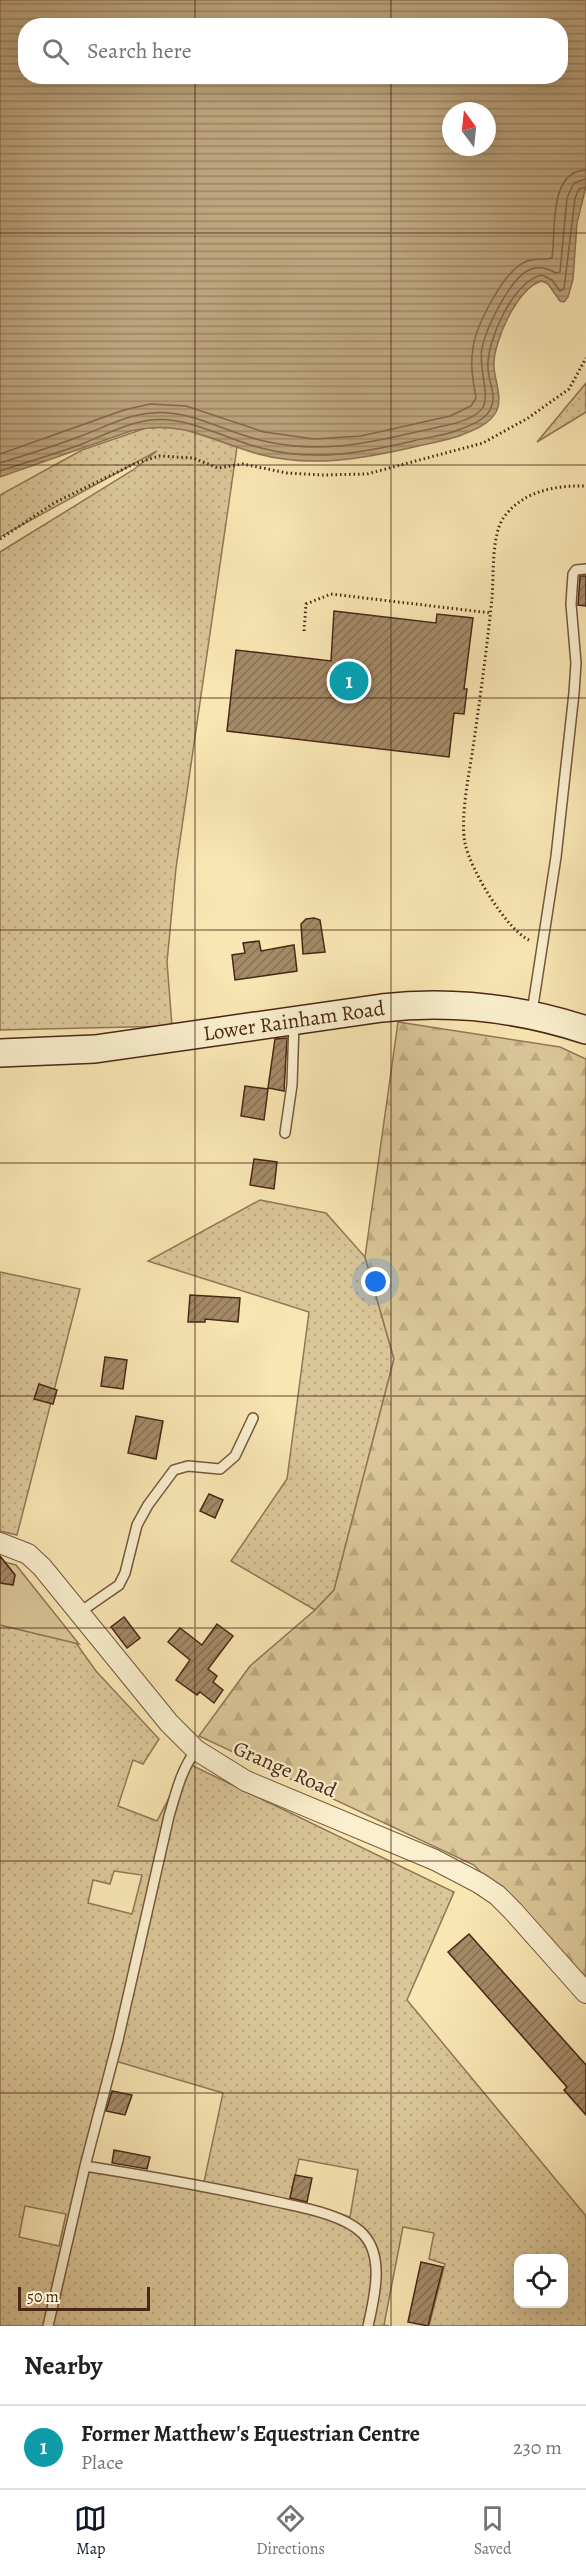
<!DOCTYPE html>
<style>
:root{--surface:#fff;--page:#f6f6f6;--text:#202124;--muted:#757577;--line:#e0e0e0;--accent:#111827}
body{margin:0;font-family:Alegreya,serif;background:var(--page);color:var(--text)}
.controls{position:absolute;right:18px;bottom:18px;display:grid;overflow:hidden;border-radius:12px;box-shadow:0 6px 24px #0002}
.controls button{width:54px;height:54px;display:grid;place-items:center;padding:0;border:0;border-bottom:2px solid var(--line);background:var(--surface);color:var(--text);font:30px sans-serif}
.compass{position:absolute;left:442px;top:102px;width:54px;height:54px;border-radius:50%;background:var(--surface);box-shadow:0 6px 24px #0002;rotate:345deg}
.scale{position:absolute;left:18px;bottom:15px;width:132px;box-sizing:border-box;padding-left:6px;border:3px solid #4a2715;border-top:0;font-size:16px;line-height:21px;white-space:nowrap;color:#4a2715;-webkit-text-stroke:4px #faefce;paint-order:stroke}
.you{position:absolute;left:376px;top:1282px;width:21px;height:21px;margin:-15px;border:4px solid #fff;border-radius:50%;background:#1a73e8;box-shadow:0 0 0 9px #1a73e833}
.badge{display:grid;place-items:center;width:39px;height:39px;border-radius:50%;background:var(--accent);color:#fff;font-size:20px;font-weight:700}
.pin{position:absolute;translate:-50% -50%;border:3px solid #fff;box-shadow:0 2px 6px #0006}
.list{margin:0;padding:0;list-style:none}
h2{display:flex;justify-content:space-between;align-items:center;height:78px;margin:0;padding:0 24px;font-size:26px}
h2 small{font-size:20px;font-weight:400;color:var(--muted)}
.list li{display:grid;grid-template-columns:39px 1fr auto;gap:18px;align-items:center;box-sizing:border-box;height:84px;padding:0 24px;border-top:2px solid var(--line)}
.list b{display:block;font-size:22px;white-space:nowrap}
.list p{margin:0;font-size:20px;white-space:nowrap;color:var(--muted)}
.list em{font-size:20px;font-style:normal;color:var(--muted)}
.icon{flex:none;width:33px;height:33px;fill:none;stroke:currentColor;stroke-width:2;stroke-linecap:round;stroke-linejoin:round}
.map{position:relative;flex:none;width:586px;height:2326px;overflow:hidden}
.search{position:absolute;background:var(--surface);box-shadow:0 6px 24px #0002;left:18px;right:18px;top:18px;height:66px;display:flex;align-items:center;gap:15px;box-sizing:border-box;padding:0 21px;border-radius:24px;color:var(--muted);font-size:22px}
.sheet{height:162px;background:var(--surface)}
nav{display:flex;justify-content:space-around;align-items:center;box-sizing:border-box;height:84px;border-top:2px solid var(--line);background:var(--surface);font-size:16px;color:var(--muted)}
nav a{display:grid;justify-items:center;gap:3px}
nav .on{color:var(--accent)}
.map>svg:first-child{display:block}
.grass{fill:url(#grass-dots);stroke:#927656;stroke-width:1.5;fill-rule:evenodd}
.forest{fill:url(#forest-firs);stroke:#927656;stroke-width:1.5}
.garden{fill:#dac698;stroke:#927656;stroke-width:1.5}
.water{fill:url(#water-rules);stroke:#8f7353;stroke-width:1.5;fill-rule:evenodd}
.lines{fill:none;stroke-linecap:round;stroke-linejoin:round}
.shore{stroke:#846649;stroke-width:1.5}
.building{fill:url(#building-hatch);stroke:#4a2715;stroke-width:1.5}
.service-casing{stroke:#76573c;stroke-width:12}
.minor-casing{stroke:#76573c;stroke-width:22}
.secondary-casing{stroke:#4a2715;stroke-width:30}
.path{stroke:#4a2715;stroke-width:3;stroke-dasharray:1.5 3;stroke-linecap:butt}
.service{stroke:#faefce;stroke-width:9}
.minor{stroke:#faefce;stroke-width:20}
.secondary{stroke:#faefce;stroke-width:27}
.grid{fill:none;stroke:#4a2715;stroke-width:1.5;stroke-opacity:0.55}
.labels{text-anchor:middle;stroke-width:4.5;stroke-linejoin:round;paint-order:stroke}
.street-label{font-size:21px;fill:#4a2715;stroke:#faefce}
</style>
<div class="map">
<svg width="586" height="2326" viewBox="0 0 586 2326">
<defs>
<pattern id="grass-dots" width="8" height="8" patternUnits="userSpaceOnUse" patternTransform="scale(1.5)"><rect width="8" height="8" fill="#dac698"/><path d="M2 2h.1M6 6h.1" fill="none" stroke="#bdaa82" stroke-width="1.8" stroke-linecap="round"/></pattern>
<pattern id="forest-firs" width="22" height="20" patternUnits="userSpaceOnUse" patternTransform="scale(1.5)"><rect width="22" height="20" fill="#dac698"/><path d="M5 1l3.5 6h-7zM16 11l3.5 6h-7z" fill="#bdaa82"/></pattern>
<pattern id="water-rules" width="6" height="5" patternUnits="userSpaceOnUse" patternTransform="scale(1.5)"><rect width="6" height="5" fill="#bda57d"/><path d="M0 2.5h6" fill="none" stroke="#9c8665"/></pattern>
<pattern id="building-hatch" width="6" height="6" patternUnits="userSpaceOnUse" patternTransform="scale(1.5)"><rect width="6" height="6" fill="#a48a67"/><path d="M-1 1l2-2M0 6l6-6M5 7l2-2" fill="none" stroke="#887154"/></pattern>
</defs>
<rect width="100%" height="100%" fill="#f8e6b3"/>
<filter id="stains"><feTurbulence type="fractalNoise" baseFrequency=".00333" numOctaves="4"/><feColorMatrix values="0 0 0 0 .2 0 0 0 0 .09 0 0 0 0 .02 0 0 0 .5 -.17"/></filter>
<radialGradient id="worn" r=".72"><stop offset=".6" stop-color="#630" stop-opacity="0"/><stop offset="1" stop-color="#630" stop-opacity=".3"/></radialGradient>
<path class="grass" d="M586,383V412L537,442Z
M152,426L181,428L237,447L176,868L167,962L172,1026L0,1030V552L133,470L157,451L0,537V495L82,450Z
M260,1200L326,1213L365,1257L394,1359L334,1590L315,1610L231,1561L287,1479L309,1312L148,1261Z
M0,1272L80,1289L17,1535L0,1531Z
M0,1625L76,1643L96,1671L159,1739L143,1764L133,1760L118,1806L157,1821L187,1763L454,1892L407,2000L586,2216V2326H429L445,2264L429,2259L434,2233L403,2227L384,2325L389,2326H0ZM114,1871L142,1875L132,1914L88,1903L93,1880L110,1884ZM112,2060L223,2093L204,2182L89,2162ZM299,2159L358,2170L350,2217L290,2198ZM25,2206L66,2214L59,2246L19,2237ZM518,2258H564V2304H518Z"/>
<path class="forest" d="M398,1022L560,1047L586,1059V1984L474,1865L199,1736L250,1666L315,1610L334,1590L394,1359L365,1257Z"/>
<path class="garden" d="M0,1561L16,1565L79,1644L0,1625V1583L13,1585L15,1575L8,1566L0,1564Z"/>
<path class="water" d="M0,0H586V186L577,223L573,279L568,297L564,302L560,301L548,284L542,281C518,286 492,344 494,367C495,382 503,398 496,412C489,425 472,431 459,436C445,441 429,443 414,447C362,459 311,468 258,454C210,440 182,419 131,431L0,477ZM26,26H560V76H26ZM451,111H487V147H451Z"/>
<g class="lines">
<path class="shore" d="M0,454L124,410L150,404L186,406L264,432L314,439L361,436L450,416L471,406L476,398C473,381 470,365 473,348C476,325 504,271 525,262C534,258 543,260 552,258C556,232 548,171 586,170
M0,463C26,455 52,447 78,437C101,429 125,415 151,413C191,409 226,433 264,441C328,456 381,440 443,426C455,424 477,418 483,407C490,395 478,364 482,348C486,328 509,281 527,271C537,265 547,268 556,273L560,272L567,198L574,183L586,179
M0,471C27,462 55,454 82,444C104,435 127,423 151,420C189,416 225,439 261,448C313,462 362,453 413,441C428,437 444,436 458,430C469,426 486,420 491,408C497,395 488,381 488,368C486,341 514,280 542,275L552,280L560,291L564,289L575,198L579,189L586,187"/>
</g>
<path class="building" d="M580,576H586V606L578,605Z
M334,611L436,623L437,614L473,618L464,689H467L464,714L454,713L449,757L227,731L236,650L331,661Z
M314,918L320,920L325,952L303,954L301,924L306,919Z
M259,941L261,951L294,945L297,971L235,980L232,955L245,953L243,943Z
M287,1038L284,1091L268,1088L275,1039Z
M245,1086L268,1089L264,1120L241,1116Z
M254,1159L277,1162L274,1189L250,1185Z
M190,1295L240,1298L238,1322L205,1319V1322H188Z
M105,1357L127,1360L123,1389L101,1386Z
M39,1384L57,1390L53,1404L34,1399Z
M136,1416L163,1421L156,1459L128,1453Z
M209,1494L223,1500L215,1518L200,1511Z
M0,1556L15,1575L13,1585L0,1583Z
M124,1617L140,1638L127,1648L111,1627Z
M217,1624L233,1636L208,1669L217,1676L213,1682L223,1690L214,1703L200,1692L197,1695L176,1680L190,1660L168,1642L180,1628L202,1645Z
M469,1934L586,2065V2115L564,2090L567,2087L448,1952Z
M112,2091L132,2095L125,2115L106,2111Z
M114,2150L150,2157L147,2169L112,2163Z
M295,2175L312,2178L307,2202L290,2198Z
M421,2262L443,2267L428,2326L408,2322Z"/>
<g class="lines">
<g class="service-casing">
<path id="service" d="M532,1012L556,857L574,693L576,663L571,604L573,574L576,570L586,569
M285,1133L292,1085L294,1023
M80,1612L119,1585L125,1573L137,1525L148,1505L174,1470L188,1466L220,1469L235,1456L253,1418
M85,2166C148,2176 211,2187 273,2201C299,2207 344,2214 363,2234C385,2257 374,2299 368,2326
M48,2326L85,2166L118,2040L169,1816C176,1793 181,1770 196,1750"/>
</g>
<g class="minor-casing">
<path id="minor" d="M0,1543L28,1554L42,1567L169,1723L196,1750L246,1781L435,1860L479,1883L497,1895L513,1911L586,1993"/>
</g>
<g class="secondary-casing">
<g id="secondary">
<path id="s1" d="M0,1053L95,1049L382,1008C452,1000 519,1008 586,1030"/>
</g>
</g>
<path class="path" d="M0,539L54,503L134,464L159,456L193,458L218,468L243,464L287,473L323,475L367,474L483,443L528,418L569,389L586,358
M304,631L306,604L331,594L491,613
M529,940C506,929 470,869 465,843C460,818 469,774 473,748C480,698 487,648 492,598C494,575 491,535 504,517C523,491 556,485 586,486"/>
<use href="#service" class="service"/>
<use href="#minor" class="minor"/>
<use href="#secondary" class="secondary"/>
</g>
<path class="grid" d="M195,0V26M391,0V26M195,76V2326M391,76V2326M0,233H586M0,465H586M0,698H586M0,930H586M0,1163H586M0,1396H586M0,1628H586M0,1861H586M0,2093H586"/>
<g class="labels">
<g class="street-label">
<text dy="7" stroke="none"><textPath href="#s1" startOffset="296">Lower Rainham Road</textPath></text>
<text transform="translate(285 1769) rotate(24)" y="7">Grange Road</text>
</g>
</g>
<rect width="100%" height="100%" filter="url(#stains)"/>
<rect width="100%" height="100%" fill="url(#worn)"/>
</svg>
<div class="controls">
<button><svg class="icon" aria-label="locate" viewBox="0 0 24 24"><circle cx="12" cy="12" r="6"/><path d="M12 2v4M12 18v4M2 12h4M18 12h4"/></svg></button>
</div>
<svg class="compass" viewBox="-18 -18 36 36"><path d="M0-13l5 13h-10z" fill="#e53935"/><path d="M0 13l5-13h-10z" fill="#757577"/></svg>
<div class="scale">50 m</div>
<div class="you"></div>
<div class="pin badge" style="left:349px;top:681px;background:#0f9aa8">1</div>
<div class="search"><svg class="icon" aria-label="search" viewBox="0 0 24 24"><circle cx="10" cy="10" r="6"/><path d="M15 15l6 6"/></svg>Search here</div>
</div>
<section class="sheet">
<h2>Nearby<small></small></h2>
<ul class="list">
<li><span class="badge" style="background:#0f9aa8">1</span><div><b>Former Matthew's Equestrian Centre</b><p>Place</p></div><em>230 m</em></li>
</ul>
</section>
<nav>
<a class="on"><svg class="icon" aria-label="map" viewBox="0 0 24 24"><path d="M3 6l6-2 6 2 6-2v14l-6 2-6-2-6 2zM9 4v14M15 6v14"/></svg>Map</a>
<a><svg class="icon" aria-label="directions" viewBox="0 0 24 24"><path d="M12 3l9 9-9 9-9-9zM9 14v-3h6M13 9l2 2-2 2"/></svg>Directions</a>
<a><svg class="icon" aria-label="saved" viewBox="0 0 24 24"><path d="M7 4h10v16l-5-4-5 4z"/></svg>Saved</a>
</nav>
